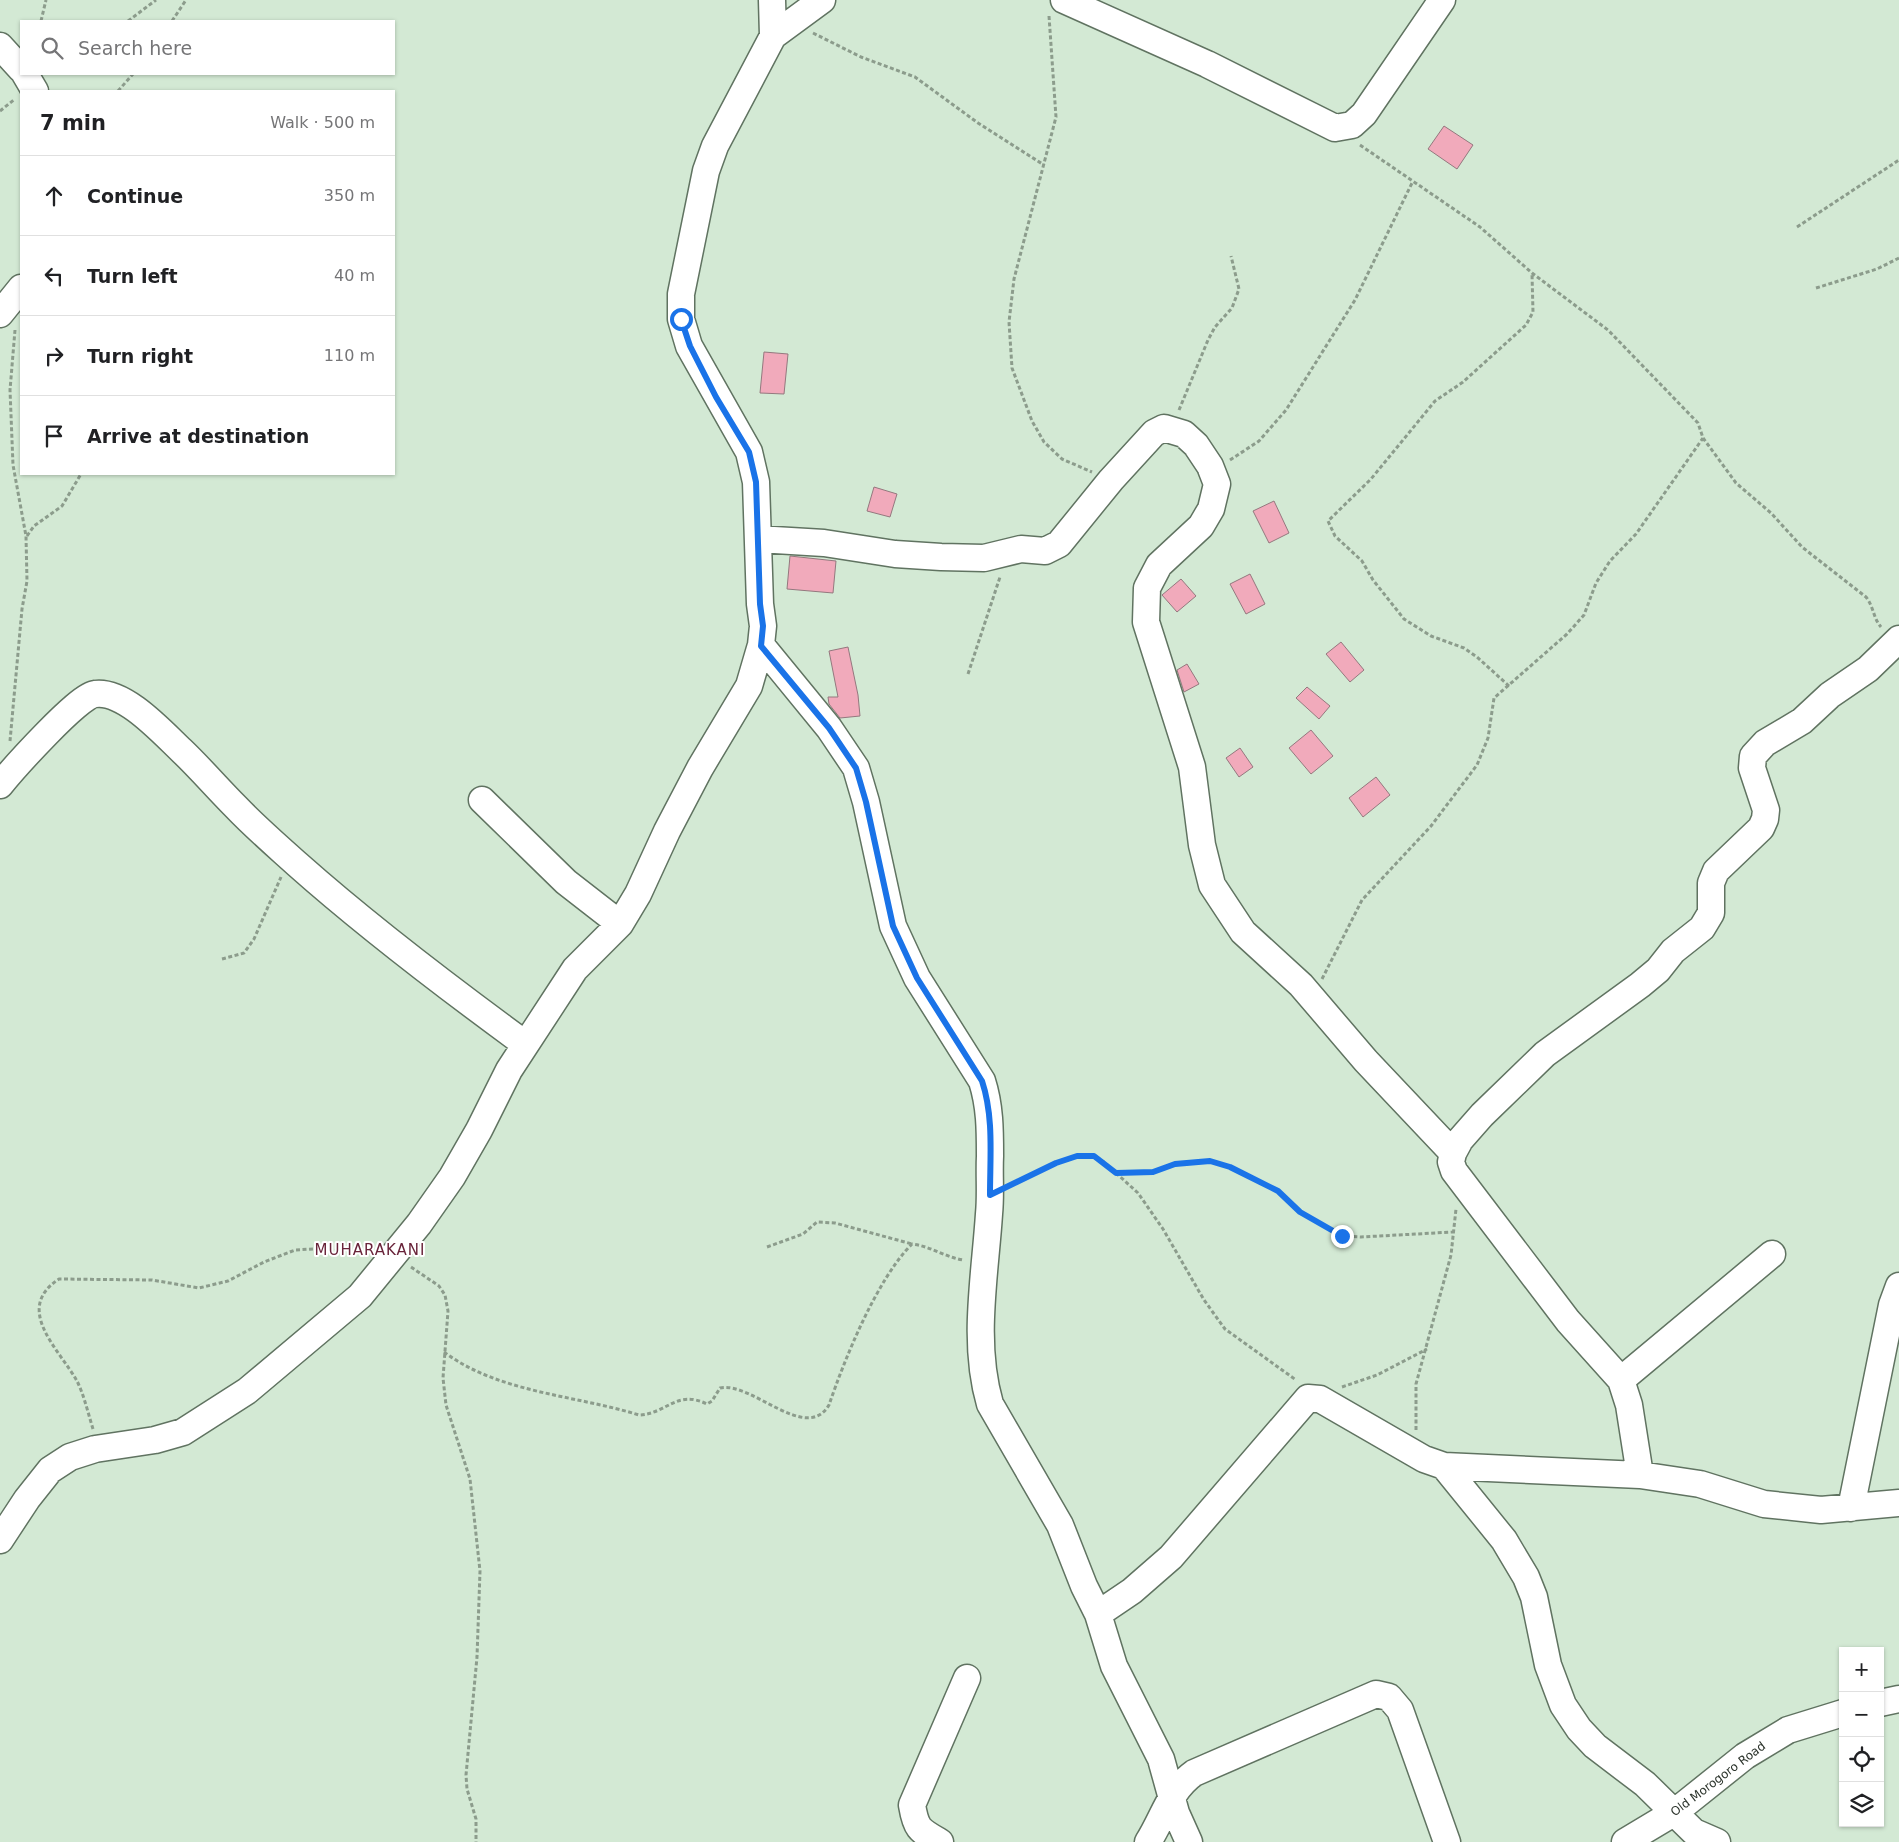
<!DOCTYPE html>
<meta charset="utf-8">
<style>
:root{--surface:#fff;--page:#f2f2f2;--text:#202124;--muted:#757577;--line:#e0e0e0}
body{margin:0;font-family:"DejaVu Sans",sans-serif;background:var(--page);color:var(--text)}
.controls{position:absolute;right:15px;bottom:15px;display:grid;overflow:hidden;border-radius:0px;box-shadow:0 1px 4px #0004}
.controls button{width:45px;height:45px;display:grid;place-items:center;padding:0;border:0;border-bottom:1px solid var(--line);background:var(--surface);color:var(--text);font:25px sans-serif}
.stop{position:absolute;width:15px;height:15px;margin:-11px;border:4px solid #1a73e8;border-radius:50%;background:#fff}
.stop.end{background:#1a73e8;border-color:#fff;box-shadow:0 1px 5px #0008}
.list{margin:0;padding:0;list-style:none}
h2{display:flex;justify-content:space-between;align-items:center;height:65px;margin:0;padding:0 20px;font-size:21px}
h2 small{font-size:16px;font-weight:400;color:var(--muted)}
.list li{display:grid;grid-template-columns:32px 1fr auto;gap:15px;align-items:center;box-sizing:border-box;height:80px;padding:0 20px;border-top:1px solid var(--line)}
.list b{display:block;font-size:19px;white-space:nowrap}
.list em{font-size:16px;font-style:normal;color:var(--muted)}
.icon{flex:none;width:28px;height:28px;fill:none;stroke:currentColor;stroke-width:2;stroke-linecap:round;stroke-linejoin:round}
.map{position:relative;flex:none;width:1899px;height:1842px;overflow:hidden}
.search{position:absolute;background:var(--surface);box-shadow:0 1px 4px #0004;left:20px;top:20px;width:375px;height:55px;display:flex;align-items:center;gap:12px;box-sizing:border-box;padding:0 18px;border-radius:0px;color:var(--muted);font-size:19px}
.panel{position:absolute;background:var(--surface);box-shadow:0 1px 4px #0004;left:20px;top:90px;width:375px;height:385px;border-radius:0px}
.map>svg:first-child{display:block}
.building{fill:#f1aabb;stroke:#94787e}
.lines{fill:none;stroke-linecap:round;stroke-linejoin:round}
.minor-casing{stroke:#607361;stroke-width:29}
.path{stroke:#8c9c8c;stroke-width:3;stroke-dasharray:4 2.5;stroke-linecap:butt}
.minor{stroke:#fff;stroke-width:26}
.route{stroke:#1a73e8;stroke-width:6}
.labels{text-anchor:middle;stroke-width:4;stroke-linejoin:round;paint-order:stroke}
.street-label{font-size:12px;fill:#2c342c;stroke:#fff}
.quarter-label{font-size:15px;letter-spacing:1px;fill:#69243a;stroke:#fff}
</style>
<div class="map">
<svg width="1899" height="1842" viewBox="0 0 1899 1842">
<rect width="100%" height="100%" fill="#d3e9d4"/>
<path class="building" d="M1444,126L1473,145L1457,169L1428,149Z
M764,352L788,354L784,394L760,393Z
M874,487L897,494L890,517L867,511Z
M1274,501L1289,533L1269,543L1253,511Z
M790,556L836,561L833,593L787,589Z
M1250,574L1265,604L1246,614L1230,584Z
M1181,579L1196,596L1177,612L1162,595Z
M1341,642L1364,670L1350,682L1326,654Z
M848,647L858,695L860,716L840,718L829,704L828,697H838L829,651Z
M1187,664L1199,684L1184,692L1177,670Z
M1307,687L1330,706L1319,719L1296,698Z
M1311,730L1333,756L1311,774L1289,748Z
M1240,748L1253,767L1239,777L1226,758Z
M1376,777L1390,795L1363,817L1349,798Z"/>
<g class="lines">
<g class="minor-casing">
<path id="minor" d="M1064,0L1207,64L1335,128L1352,125L1364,114L1442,0
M773,36L822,0
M0,46L21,69
M25,74L35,91
M0,314L21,288
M758,539L824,543L895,554L941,557L984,558L1021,549L1045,551L1059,544L1111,480L1154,433L1164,428L1184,434L1196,445L1210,466L1217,484L1211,509L1201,526L1159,565L1147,588L1146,622L1192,767L1202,845L1212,885L1243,932L1301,985L1366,1061L1453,1153
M761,645L829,728L856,768L866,802L893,926L917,978L982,1081C990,1106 990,1130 990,1156C989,1175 991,1195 989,1214C985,1276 972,1343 990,1404L1060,1525L1084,1586L1098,1614L1114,1666L1161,1759L1176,1813L1189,1842
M0,785C13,769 79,695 95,694C124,690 161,731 181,750C200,768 217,788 236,807C255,827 276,845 297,864C369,928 447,987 525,1044
M482,800L566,882L620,924
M1621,1380L1772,1254
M1444,1466L1504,1540L1526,1577L1534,1597L1548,1665L1563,1705L1579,1729L1595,1746L1645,1784L1694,1832L1717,1842
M1640,1475L1629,1405L1621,1380L1568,1321L1454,1171L1451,1162L1453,1153L1460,1140L1482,1115L1545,1054L1640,985L1658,970L1673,951L1702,928L1711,913V883L1716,871L1761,828L1765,819L1766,810L1752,768L1753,756L1765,743L1802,721L1830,695L1868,669L1899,639
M1851,1508L1892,1305L1899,1286
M0,1540L27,1499L50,1470L70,1457L95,1449L155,1440L183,1432L247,1391L360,1296L419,1224L452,1177L479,1130L509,1070L575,969L620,924L638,894L667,831L700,768L749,686L761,645L763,626L760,604L756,482L749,452L689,346L681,319V294L706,171L715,146L773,36L772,0
M1098,1614L1132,1591L1171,1557L1308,1398L1320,1399L1424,1459L1444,1466L1640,1475L1700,1484L1764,1504L1821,1510L1899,1503
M1880,1703L1899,1699
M940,1842C919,1830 916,1829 912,1805L967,1678
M1148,1842C1164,1817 1169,1791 1194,1773L1376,1694L1389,1697L1400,1710L1447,1842
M1625,1842L1675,1812L1745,1756L1788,1730L1843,1713"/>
</g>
<path class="path" d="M1049,16L1056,117L1014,279L1009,322L1012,368L1032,421L1044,442L1062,459L1092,472
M41,21L46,0
M128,21L156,0
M172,21L186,0
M813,33L861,57L915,77L978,123L1044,165
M118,91L133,74
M0,111L15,99
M1360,145L1480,227L1532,273L1608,330L1698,423L1703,438L1736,483L1771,513L1802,547L1866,597C1874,607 1873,618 1881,627
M1797,227L1899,160
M1816,288L1877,269L1899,258
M1179,410L1208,340L1215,327L1232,308L1239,289L1231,256
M1230,460L1259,441L1286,410L1355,300L1412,183
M27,536L34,526L62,506L81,474
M968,674L1000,577
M1509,686L1477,657L1464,648L1431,636L1404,619L1373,580L1362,561L1335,536L1328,521L1371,479L1435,401L1463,382L1526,325L1533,312L1532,274
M10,741L22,609L27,581L26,536L13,465L10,390L15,330
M222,959L244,953L254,939L281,877
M1322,979L1362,900L1431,826L1477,765L1488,738L1494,698L1567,634L1584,615L1596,583L1610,561L1636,534L1703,438
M1116,1173L1153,1172L1175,1165L1210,1161L1230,1167L1278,1191L1300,1212L1342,1236L1361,1237L1453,1232
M1011,1185L1056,1163L1077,1156H1094L1104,1162L1138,1193L1163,1229L1204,1300L1225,1329L1296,1380
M767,1247L803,1234L817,1222L835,1223L912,1244
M411,1267L439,1286L445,1295L448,1311L443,1378L446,1405L470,1479L480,1571L477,1657L466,1775L467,1789L476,1819V1842
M444,1352C499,1393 575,1395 639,1415C667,1414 676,1389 707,1404L712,1401L720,1388C752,1381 806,1444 829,1405C845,1358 877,1279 912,1244C930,1246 945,1257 963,1260
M1342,1387L1377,1375L1427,1349
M93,1429C88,1413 84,1395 77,1381C59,1349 13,1309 59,1279L152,1280L199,1288L228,1281L264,1262L295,1250L328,1248L367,1253
M1416,1430V1384L1451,1255L1456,1209"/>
<use href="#minor" class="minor"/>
</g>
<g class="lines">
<path class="route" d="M681,319L690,346L716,397L749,452L756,482L760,604L763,626L761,646L829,728L856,768L866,802L893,926L917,978L982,1081C994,1117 990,1157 990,1195L1056,1163L1077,1156H1094L1116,1173L1153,1172L1175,1164L1210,1161L1230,1167L1278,1191L1300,1212L1342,1236"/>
</g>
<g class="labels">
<g class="street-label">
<text transform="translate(1718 1779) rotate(-37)" y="4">Old Morogoro Road</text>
</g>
<g class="quarter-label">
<text x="370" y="1255">MUHARAKANI</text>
</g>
</g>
</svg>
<div class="controls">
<button>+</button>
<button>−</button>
<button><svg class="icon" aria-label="locate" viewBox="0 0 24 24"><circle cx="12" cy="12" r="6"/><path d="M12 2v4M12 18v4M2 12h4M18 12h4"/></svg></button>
<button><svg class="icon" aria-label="layers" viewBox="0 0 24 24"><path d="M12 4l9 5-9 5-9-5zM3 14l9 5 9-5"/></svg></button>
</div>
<div class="stop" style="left:681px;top:319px"></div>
<div class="stop end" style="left:1342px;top:1236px"></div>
<div class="search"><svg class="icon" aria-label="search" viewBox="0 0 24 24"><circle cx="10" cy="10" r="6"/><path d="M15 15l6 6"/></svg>Search here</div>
<section class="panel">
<h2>7 min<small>Walk · 500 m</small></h2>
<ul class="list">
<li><svg class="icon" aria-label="ahead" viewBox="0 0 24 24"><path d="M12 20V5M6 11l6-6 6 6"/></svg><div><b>Continue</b></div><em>350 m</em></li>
<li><svg class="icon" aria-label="left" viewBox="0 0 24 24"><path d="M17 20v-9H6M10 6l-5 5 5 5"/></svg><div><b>Turn left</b></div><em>40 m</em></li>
<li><svg class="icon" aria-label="right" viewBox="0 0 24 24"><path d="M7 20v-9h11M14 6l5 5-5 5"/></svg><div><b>Turn right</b></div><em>110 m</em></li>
<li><svg class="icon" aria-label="arrive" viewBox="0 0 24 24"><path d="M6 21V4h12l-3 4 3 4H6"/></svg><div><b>Arrive at destination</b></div></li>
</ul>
</section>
</div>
